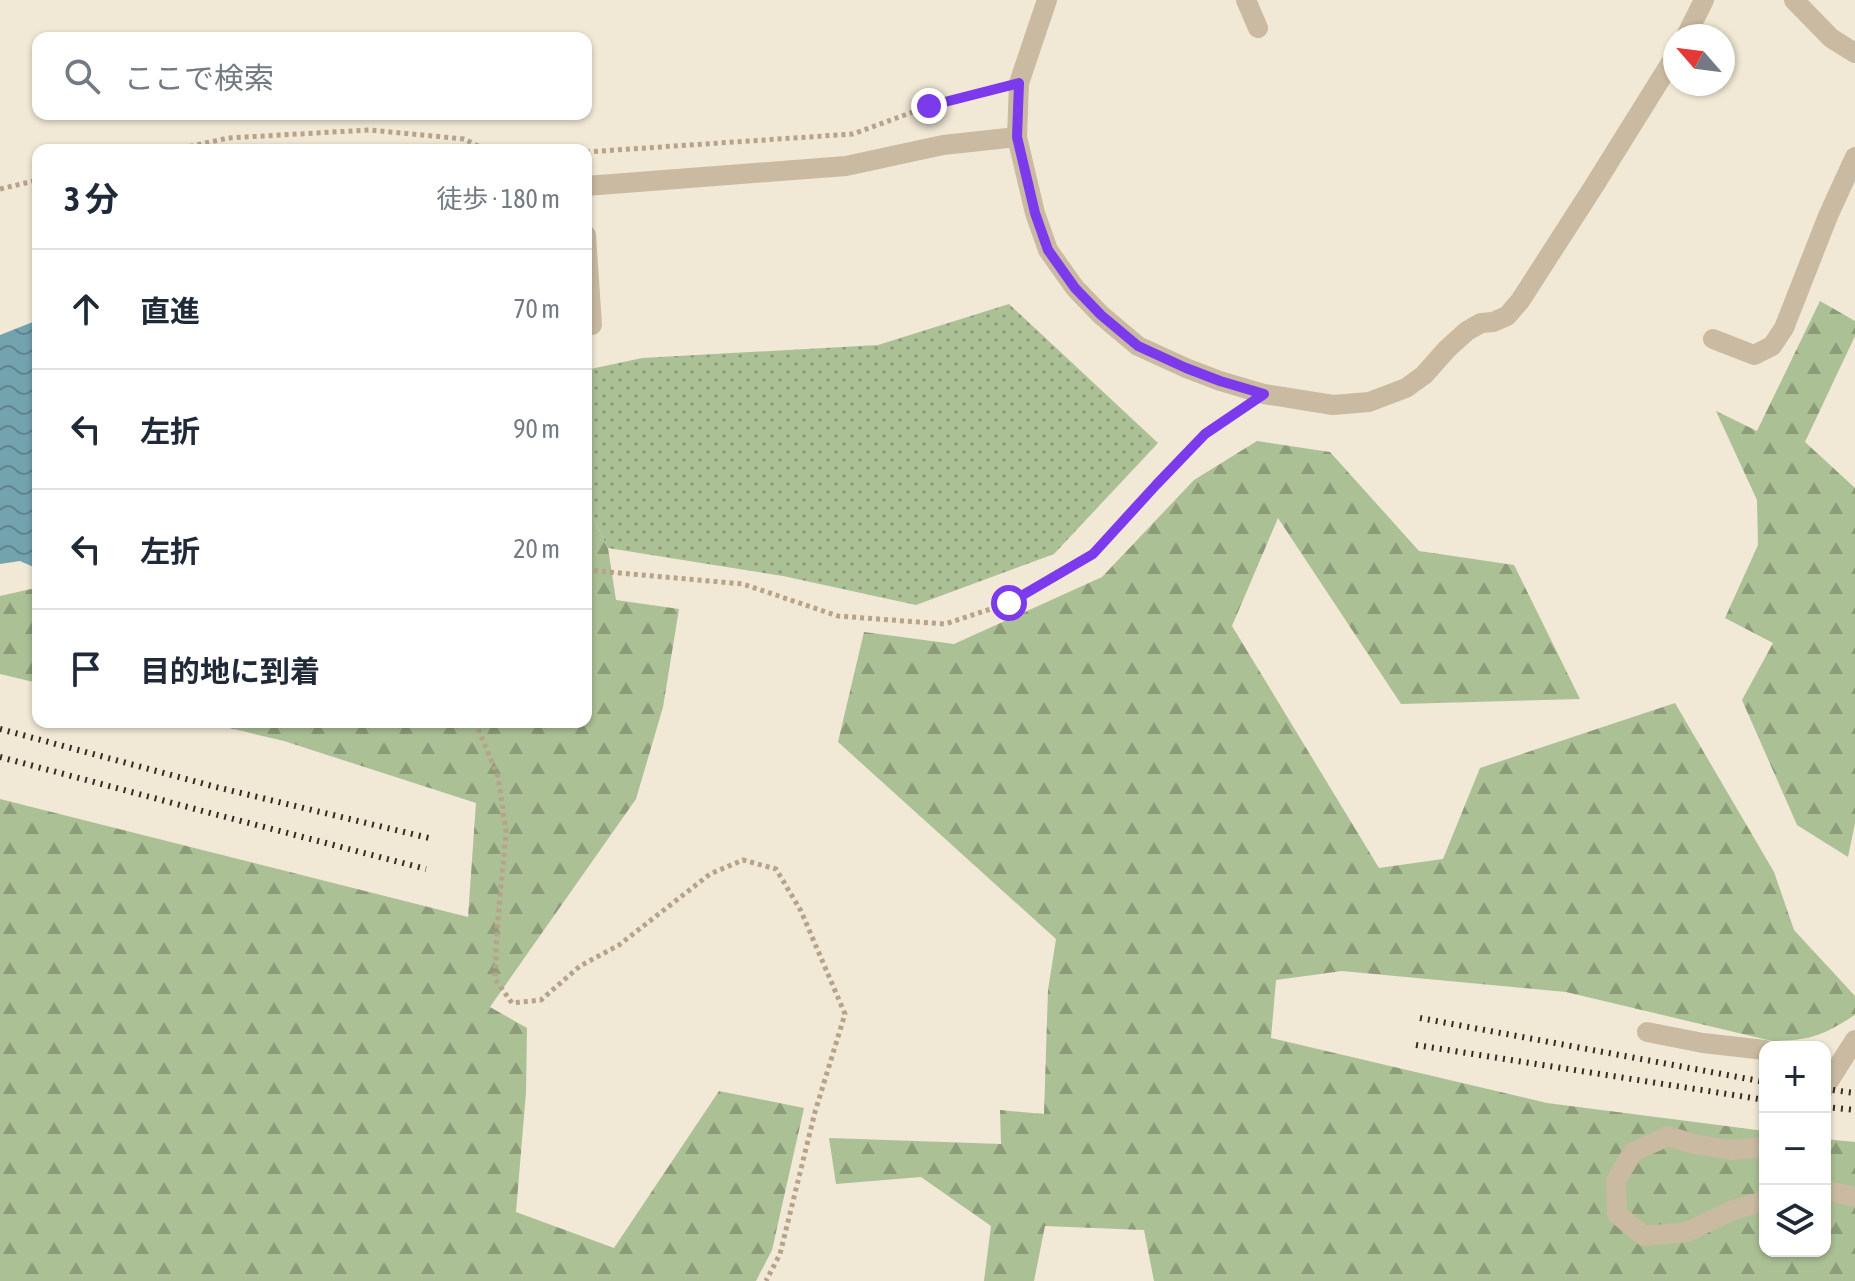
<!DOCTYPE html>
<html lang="ja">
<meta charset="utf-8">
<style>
:root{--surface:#fff;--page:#f6f6f7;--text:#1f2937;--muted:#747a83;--line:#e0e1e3}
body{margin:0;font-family:"Asap Condensed","Noto Sans JP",sans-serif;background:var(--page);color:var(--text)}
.controls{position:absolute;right:24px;bottom:24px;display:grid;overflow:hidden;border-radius:16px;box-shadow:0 2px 6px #0004}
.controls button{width:72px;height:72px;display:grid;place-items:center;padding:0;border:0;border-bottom:2px solid var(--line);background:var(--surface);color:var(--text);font:40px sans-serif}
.compass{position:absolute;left:1663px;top:24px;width:72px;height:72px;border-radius:50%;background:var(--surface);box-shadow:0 2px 6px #0004;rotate:298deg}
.stop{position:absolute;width:24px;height:24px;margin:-18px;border:6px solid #7c3aed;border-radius:50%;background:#fff}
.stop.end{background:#7c3aed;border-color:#fff;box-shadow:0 2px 8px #0008}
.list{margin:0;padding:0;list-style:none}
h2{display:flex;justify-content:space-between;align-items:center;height:104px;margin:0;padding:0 32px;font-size:34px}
h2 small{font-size:26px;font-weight:400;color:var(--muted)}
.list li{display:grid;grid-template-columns:52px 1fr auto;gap:24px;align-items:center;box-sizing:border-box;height:120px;padding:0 32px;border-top:2px solid var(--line)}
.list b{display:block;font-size:30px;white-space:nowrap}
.list em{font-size:26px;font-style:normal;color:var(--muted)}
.icon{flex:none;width:44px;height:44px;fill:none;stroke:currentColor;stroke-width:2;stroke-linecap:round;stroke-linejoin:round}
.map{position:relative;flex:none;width:1855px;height:1281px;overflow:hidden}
.search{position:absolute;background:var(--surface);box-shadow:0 2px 6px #0004;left:32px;top:32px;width:560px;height:88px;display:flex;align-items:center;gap:20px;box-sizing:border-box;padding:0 28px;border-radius:16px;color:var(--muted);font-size:30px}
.panel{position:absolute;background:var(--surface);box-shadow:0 2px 6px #0004;left:32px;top:144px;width:560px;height:584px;border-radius:16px}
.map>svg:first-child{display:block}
.grass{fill:url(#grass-dots)}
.forest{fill:url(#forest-firs)}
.water{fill:url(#water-waves)}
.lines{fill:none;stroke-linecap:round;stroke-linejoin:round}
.path{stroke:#b5a48b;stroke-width:5;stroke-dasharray:4 4;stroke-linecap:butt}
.minor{stroke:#c9baa1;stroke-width:20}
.rail{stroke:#332b24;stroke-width:6;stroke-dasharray:2 6;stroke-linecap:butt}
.route{stroke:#7c3aed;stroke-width:10}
</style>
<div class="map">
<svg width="1855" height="1281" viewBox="0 0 1855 1281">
<defs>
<pattern id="grass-dots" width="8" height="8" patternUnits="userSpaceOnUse" patternTransform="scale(2)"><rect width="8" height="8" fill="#abc095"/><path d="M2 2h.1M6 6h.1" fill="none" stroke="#8c9c79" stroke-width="1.8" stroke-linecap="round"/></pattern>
<pattern id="forest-firs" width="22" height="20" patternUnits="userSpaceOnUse" patternTransform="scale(2)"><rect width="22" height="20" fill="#abc095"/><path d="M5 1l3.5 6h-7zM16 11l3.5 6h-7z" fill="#8c9c79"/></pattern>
<pattern id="water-waves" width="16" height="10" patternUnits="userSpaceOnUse" patternTransform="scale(2)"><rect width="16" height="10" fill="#73a3af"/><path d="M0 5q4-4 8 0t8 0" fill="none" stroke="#5f858e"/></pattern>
</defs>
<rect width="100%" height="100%" fill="#f1e8d5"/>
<path class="grass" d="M1009,304L1158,443L1054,554L916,605L783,576L608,548L586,504V370L642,358L878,345Z"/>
<path class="forest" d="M1820,301L1855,321V336L1805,442L1855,488V823L1848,857L1797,825L1742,700L1773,643L1725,618L1758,545L1757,500L1716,411L1757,431Z
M1257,441L1330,452L1419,551L1514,565L1580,699L1401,704L1278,518L1232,626L1379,868L1443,859L1480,768L1675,703L1774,872L1794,930L1855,996V1015C1821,1036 1813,1040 1772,1041L1566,992L1342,971L1276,980L1271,1038L1547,1103L1765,1131V1251H1825V1139L1855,1142V1281H1154L1144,1230L1045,1226L1034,1281H984L991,1226L921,1177L836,1184L829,1138L1001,1144L1000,1110L1044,1114L1048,990L1056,939L838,742L864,632L954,644L1102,577L1194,480Z
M586,504L608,548L616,600L679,609L663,707L636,799L490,1007L527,1028L526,1092L516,1212L614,1248L719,1091L804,1108L772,1250L756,1281H0V799L468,917L476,803L284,741L204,722H586Z
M31,589L38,594V683L0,674V596Z"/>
<path class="water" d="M38,320V569L20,561L0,564V335Z"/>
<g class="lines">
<path class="path" d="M174,150L228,138L369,130L464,139L486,150
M586,152L853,134L929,106L993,90
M0,189L38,180
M586,570L743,584L838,616L945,624L1009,603L1093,554L1156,485L1205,434L1236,413
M475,722L498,776L506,832L497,930L495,979L512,1003L541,1000L580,966L619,945L710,874L743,860L776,869L801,911L845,1014L815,1112L780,1254L766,1281"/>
<path class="minor" d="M1047,0L1019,83L1017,137L1035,213L1048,250L1075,288L1101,315L1138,346L1186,368L1220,381L1264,394L1333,405L1369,402L1406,388L1424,375L1447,349L1467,331L1481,323L1493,322L1507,316L1520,301L1594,186L1675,56
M1246,0L1258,28
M1794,0L1831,38L1855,53
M1686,36L1704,0
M586,186L846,166L943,145L1017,137
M586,235L592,325
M1713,339L1754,355L1772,346L1784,328L1828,216L1855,157
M1647,1032L1703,1043L1765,1050
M1825,1087L1855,1040
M1765,1147L1731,1150L1694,1144L1668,1136L1633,1152L1616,1180L1617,1214L1644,1236L1687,1232L1733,1210L1765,1201
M1825,1190L1855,1197"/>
<path class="rail" d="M0,729L216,787L429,838
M0,757L214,814L426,869
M1420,1018L1765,1082
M1416,1045L1765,1100
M1825,1089L1855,1093
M1825,1107L1855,1110"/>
</g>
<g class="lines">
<path class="route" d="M929,106L1019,83L1017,137L1035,213L1048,250L1075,288L1101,315L1138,346L1186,368L1220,381L1264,394L1205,434L1156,485L1093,554L1009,603"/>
</g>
</svg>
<div class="controls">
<button>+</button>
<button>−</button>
<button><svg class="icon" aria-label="layers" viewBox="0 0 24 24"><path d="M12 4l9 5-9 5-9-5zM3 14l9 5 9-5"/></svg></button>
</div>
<svg class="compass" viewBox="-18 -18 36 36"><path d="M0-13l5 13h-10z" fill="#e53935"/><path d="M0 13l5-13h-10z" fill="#747a83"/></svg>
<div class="stop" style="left:1009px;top:603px"></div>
<div class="stop end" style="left:929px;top:106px"></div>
<div class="search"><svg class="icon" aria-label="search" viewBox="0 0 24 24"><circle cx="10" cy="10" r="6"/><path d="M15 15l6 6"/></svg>ここで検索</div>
<section class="panel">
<h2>3 分<small>徒歩 · 180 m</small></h2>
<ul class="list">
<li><svg class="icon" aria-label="ahead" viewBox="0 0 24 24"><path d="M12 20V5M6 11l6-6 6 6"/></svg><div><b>直進</b></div><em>70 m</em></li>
<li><svg class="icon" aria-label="left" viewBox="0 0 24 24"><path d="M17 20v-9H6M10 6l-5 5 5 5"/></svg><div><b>左折</b></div><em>90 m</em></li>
<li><svg class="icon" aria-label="left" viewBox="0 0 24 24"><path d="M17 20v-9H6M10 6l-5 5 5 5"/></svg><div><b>左折</b></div><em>20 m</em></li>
<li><svg class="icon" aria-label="arrive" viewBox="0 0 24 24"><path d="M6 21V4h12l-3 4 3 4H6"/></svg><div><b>目的地に到着</b></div></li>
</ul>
</section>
</div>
